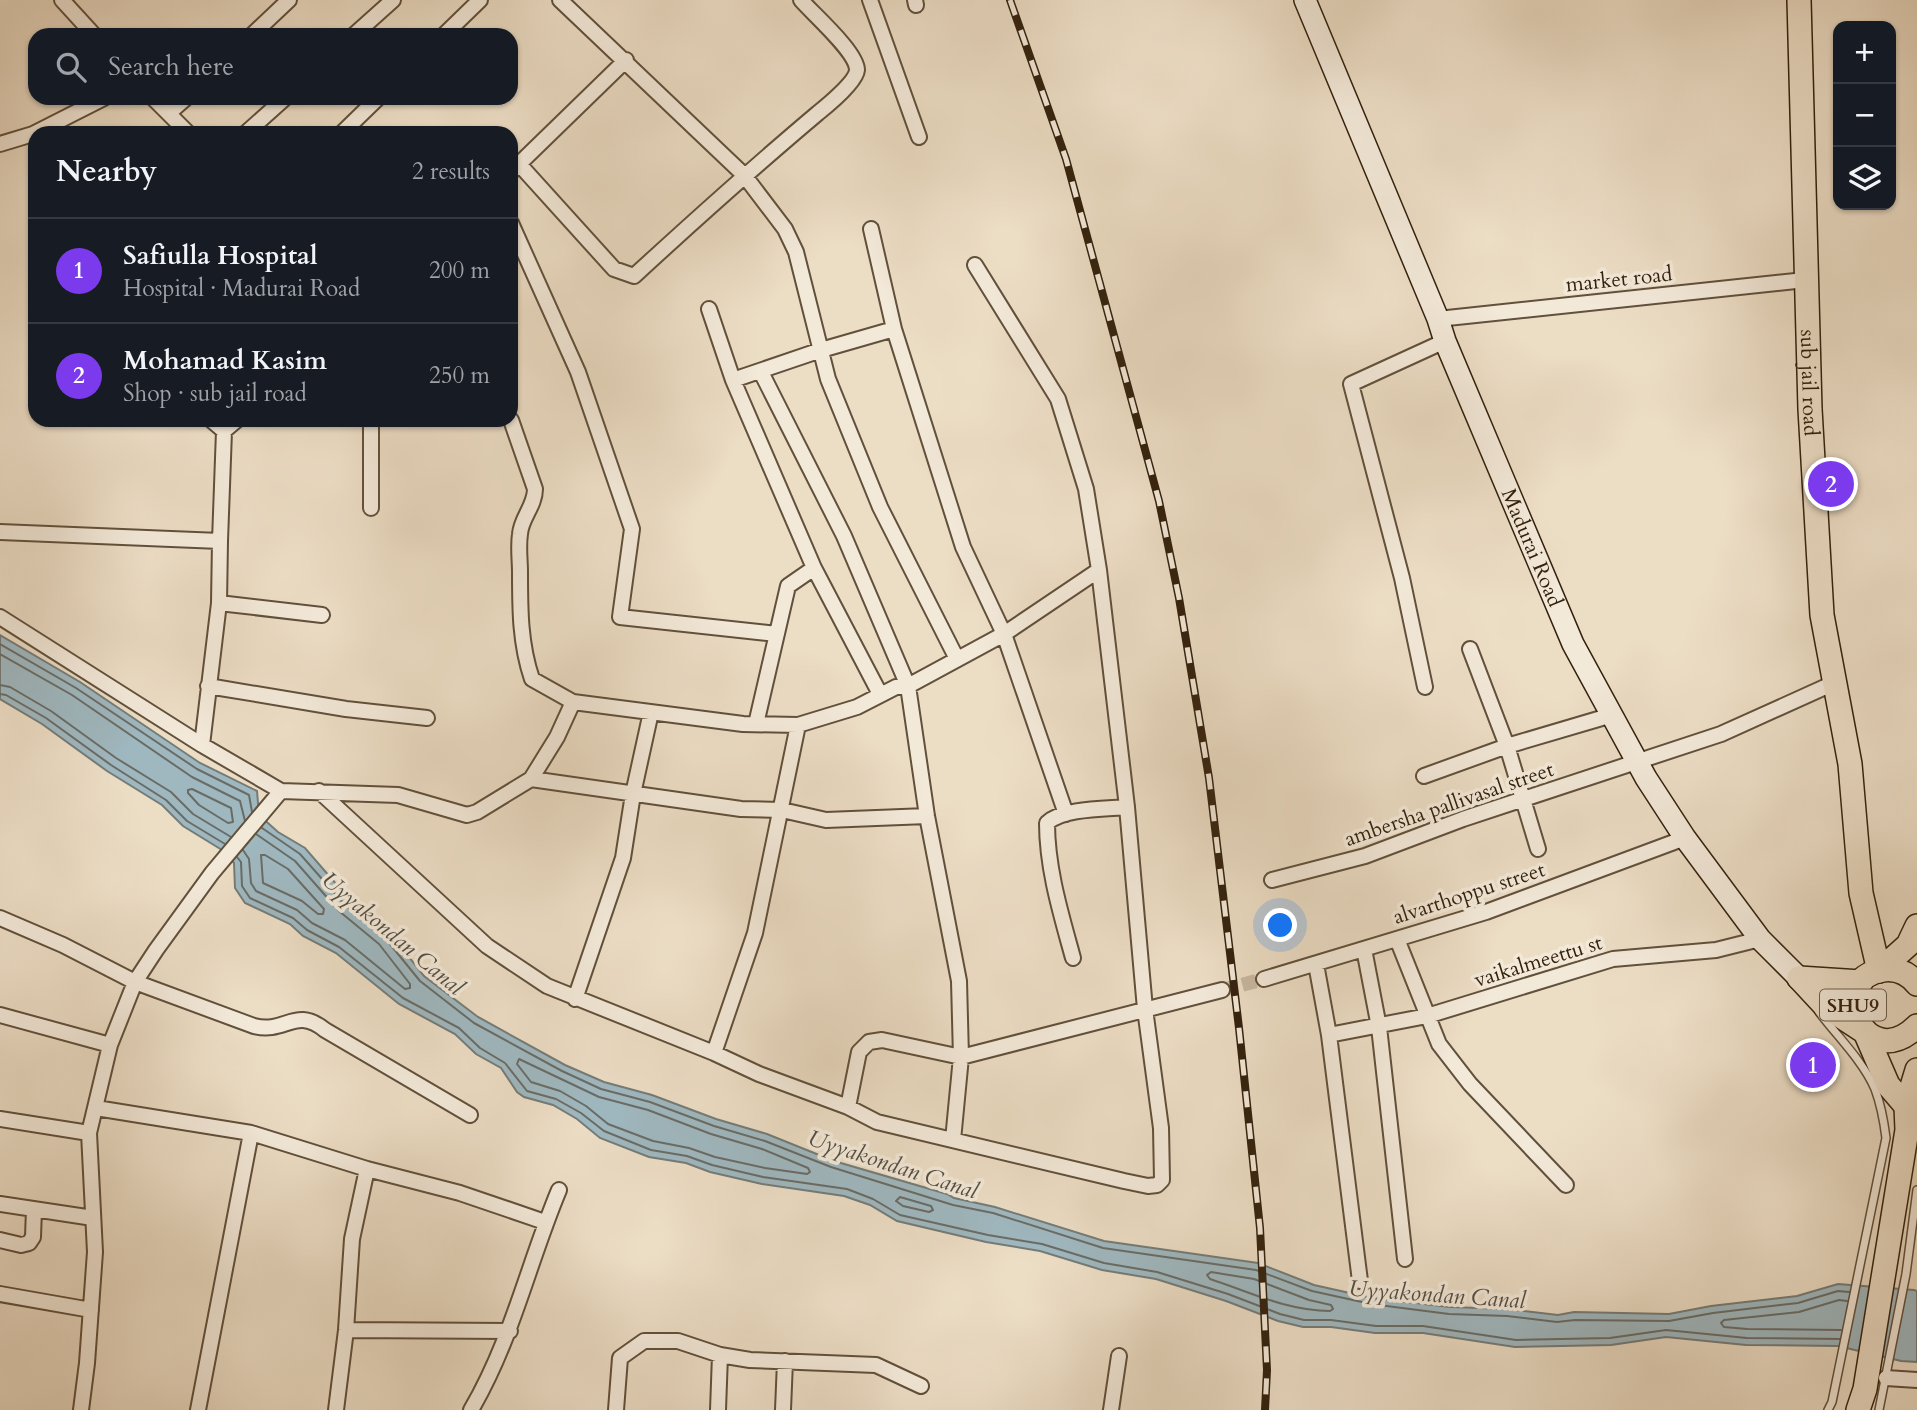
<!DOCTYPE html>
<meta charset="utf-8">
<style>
:root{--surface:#171b24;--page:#242831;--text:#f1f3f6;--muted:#9ea1a6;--line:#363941;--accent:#7c3aed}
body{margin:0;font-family:Cardo,serif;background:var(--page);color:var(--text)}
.controls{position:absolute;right:21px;top:21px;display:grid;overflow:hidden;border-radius:14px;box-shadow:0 2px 5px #0004}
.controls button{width:63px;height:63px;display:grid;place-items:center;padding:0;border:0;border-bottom:2px solid var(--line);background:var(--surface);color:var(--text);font:35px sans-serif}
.you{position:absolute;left:1281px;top:926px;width:24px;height:24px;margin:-18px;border:5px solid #fff;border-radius:50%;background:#1a73e8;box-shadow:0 0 0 10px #1a73e833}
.badge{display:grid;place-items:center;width:46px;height:46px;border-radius:50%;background:var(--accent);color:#fff;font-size:23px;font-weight:700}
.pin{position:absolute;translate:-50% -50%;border:4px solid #fff;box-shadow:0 2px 7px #0006}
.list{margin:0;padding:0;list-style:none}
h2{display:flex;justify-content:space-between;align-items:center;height:91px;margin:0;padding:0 28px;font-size:30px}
h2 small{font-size:23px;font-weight:400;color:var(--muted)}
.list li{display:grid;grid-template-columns:46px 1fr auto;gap:21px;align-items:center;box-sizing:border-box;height:105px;padding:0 28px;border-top:2px solid var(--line)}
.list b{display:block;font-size:26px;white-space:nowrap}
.list p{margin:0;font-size:23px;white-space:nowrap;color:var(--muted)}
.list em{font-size:23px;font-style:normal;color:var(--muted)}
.icon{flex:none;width:38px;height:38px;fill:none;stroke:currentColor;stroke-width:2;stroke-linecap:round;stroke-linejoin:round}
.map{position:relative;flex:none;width:1917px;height:1410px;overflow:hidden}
.search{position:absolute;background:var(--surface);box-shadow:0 2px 5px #0004;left:28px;top:28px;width:490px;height:77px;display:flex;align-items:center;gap:18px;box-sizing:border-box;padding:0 24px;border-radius:21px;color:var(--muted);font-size:26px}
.panel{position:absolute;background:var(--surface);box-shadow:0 2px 5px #0004;left:28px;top:126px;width:490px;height:301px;border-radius:21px}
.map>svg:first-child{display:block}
.water{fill:#9fb8c0;stroke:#747c78;stroke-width:2}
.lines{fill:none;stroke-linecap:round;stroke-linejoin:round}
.shore{stroke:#696c66;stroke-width:2}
.minor-tunnel{stroke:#c7b7a0;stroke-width:14;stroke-dasharray:14 7;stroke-linecap:butt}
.service-casing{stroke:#61503b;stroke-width:10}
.minor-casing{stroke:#61503b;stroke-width:18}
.secondary-casing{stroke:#33210d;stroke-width:24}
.primary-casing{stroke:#33210d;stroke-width:26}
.service{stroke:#f3e9d9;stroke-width:7}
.minor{stroke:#f3e9d9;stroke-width:14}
.secondary{stroke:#f3e9d9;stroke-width:21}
.primary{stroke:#ecddc5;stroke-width:23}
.rail-casing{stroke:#33210d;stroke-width:8}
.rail{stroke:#f3e9d9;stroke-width:5;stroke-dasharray:16;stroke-linecap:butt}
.labels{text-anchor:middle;stroke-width:7;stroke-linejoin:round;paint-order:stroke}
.shield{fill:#f3e9d9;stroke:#6d5d4a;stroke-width:2}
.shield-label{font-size:19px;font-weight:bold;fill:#33210d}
.street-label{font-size:21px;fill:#33210d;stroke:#f3e9d9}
.water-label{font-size:23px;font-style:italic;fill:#534e43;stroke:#f3e9d9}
</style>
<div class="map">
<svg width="1917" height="1410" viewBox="0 0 1917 1410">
<rect width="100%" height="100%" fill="#ecddc5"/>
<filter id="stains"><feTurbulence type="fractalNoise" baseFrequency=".00286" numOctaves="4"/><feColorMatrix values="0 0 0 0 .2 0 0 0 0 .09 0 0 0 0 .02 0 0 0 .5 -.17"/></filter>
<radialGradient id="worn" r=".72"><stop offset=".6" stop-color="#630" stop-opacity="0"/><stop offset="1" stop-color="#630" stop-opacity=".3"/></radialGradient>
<path class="water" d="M0,635L80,682L200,763L257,791L259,815L278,832L305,848L350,900L390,933L424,976L478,1017L565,1065L604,1082L652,1095L716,1119L767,1134L834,1161L947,1194L954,1198L995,1207L1104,1241L1258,1263L1314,1285L1372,1298L1450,1307L1508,1309L1558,1315L1574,1312L1669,1314L1711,1306L1797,1296L1838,1284L1914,1290L1917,1291V1362L1901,1361L1838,1346L1746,1345L1666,1337L1611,1345L1515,1347L1423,1333H1375L1331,1327H1303L1278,1321L1226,1301L1156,1279L1102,1270L1040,1251L986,1242L897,1221L870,1205L844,1196L762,1184L710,1172L686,1163L649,1157L600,1138L577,1119L553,1105L524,1097L517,1092L501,1068L476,1054L455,1034L399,1004L336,953L303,936L290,924L245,903L235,888L234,863L222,850L183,826L162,805L107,771L42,724L0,699Z"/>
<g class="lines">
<path class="shore" d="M0,644L76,688L197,769L249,795L252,812
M0,654L72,695L192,777L240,801L245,821
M0,685L10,687L51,711L116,758L171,792L193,814L231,837
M0,694L6,695L46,718L111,765L166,800L187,821L225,844
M192,789L231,808L233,822L228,823L199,805L188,793V790Z
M262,828L300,854L345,905L385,938L420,981L474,1023L562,1071L601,1089L650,1102L714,1126L765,1141L831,1167L953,1205L993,1213L1103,1248L1256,1270L1312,1291L1371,1304L1449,1314L1507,1316L1557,1322L1575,1320L1669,1321L1713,1313L1798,1303L1838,1291L1849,1292
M243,850L249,859L251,883L256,891L297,910L312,923L345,940L405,989L410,988V984L379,944L339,911L295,861L256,834
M261,855H265L288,869L324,909L323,914H318L302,901L263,883Z
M237,857L241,862L242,886L250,898L293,918L307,930L339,947L403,998L459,1028L480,1048L505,1063L527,1091L556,1099L581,1113L604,1131L651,1150L687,1156L712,1165L763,1177L847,1189L873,1199L900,1215L988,1235L1042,1244L1104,1263L1157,1272L1228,1294L1280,1314L1304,1320H1331L1376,1326H1423L1516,1340L1610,1338L1666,1330L1747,1338L1840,1339
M519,1059L599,1097L648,1110L711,1134L762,1149L808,1168L810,1172L807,1174L765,1168L715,1157L689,1148L653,1141L608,1124L586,1106L560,1091L531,1082L517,1064Z
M900,1197L931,1206L933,1210L929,1212L903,1206L896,1201Z
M1211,1272L1254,1279L1309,1300L1331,1305L1333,1309L1330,1311C1287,1311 1250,1292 1210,1279L1207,1275Z
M1841,1330L1747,1329L1724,1327L1721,1323L1724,1320L1799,1312L1839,1300L1847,1301"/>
<path class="minor-tunnel" d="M1222,990L1264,979"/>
<g class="service-casing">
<path id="service" d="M1819,1012C1837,1036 1863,1061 1875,1089C1881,1105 1884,1122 1886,1138L1832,1402L1828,1410
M1879,1410L1906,1274L1917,1190"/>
</g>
<g class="minor-casing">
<path id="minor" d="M62,0L94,35
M560,0L744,175L785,229L796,252L828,379L880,507L957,659
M870,0L919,137
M915,0L916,5
M252,35L289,0
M354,35L393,0
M444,35L480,0
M153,98L188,133
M169,113L186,98
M246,133L285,98
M342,133L378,98
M0,144L33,134L104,98
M519,164L626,60
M511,172L519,164L614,269L634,276C695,220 755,166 818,113C828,105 856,82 857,70C857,52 813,14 801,0
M511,223L578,372L632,529L620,617L777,634
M871,229L894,329L963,547L1004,634L1066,814
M709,309L733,380L814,568L788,586L756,724
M1438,319L1805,280
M761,372L844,536L908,686L927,816L959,981L961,1057L1222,990
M733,380L821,350L894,329
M211,420L224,431L237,420
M371,420V508
M511,420L535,489C535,506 521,518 520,534C518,547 520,560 520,572C520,609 520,644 532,679L573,702
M0,532L220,541L219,603L202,745
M220,541L224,431
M814,568L880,694
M219,603L322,615
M0,617L202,745L281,791L398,795L467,815L477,812L531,779L557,737L573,702L743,724L798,725L857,707L896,687L908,686L1004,634L1099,570
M1470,649L1507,746L1538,849
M208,686L346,709L427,718
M1425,687L1402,578L1351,384L1445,341
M1424,776L1507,746L1612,715
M531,779L741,809L782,810L826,820L927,816
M319,791L487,946L547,986L714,1053L759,1074L848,1107L877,1122L1124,1181L1148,1186L1157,1185L1162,1180L1161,1128L1145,1009L1127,807L1099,570L1086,489L1058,399L975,265
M1272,880L1365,856L1463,819L1721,734L1834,683
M0,918L63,945L135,982L254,1026C286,1034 295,1006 325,1030L470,1115
M1397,939L1439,1044L1470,1084L1566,1185
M1364,949L1379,1027L1405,1259
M1073,958C1061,914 1047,869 1047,823C1063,808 1105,809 1127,807
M1316,964L1329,1035L1360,1281
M1264,979L1486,912L1685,838
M575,999L623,858L633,794L651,712
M0,1015L110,1045
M1329,1035L1427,1016L1613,959L1716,950L1760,939
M714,1053L755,933L798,725
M848,1107L859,1052L869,1042L882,1040L961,1057L953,1140
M96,1108L251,1133L367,1169L460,1193L545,1222
M0,1119L89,1133
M0,1204L93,1218
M0,1240L21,1245L29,1243L33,1237L34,1209
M0,1294L91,1310
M346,1330L510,1331
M1886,1378L1917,1380
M81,1410L87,1363L95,1252L89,1133L110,1045L135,982L156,950L212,873L281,791
M198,1410L251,1133
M336,1410L346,1330L352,1239L367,1169
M471,1410C512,1340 528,1264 559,1190
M616,1410L620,1358L644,1341H678L720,1355
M718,1410L720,1355L750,1360L876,1365L921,1386
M783,1410L785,1361
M1111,1410L1119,1356"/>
</g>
<g class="secondary-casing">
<g id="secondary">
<path id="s1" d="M1305,0L1438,319L1445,341L1573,644L1646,778L1685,838L1760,939L1799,978"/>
</g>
</g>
<g class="primary-casing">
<g id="primary">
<path id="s2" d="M1799,0L1810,409L1822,615L1850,764L1861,893L1879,971L1908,945L1917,926"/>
<path d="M1799,978L1825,1006L1865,1032L1888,1085L1906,1106"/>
<path d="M1799,978L1861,982"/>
<path d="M1917,984C1908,973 1897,968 1883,970C1823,979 1865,1077 1917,1026"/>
<path d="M1858,1410L1865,1389L1907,1130L1906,1106L1917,1070"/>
</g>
</g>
<use href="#service" class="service"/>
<use href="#minor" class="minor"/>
<use href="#secondary" class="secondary"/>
<use href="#primary" class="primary"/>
<g class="rail-casing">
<path id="rail" d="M1010,0L1066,159L1159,501L1179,598L1209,778L1239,1028L1260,1228L1267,1370L1265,1410"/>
</g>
<use href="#rail" class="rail"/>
</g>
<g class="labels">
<rect class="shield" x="1820" y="989.5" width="66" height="31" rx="5"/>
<g class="shield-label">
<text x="1853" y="1012">SHU9</text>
</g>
<g class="street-label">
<text transform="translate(1619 279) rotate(-6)" y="7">market road</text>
<text dy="7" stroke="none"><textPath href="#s2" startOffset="383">sub jail road</textPath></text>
<text dy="7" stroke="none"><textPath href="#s1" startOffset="593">Madurai Road</textPath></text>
<text transform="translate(1449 804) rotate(-19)" y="7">ambersha pallivasal street</text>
<text transform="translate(1469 893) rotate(-18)" y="7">alvarthoppu street</text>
<text transform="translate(1538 961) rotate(-17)" y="7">vaikalmeettu st</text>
</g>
<g class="water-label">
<text transform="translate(393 933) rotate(40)" y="8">Uyyakondan Canal</text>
<text transform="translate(893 1164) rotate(18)" y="8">Uyyakondan Canal</text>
<text transform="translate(1437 1294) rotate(4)" y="8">Uyyakondan Canal</text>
</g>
</g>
<rect width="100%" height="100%" filter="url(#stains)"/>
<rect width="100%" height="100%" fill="url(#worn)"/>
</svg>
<div class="controls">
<button>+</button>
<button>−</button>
<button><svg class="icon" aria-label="layers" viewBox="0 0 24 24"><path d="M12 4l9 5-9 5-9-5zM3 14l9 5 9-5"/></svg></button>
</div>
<div class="you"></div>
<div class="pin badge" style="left:1813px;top:1065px">1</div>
<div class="pin badge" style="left:1831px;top:484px">2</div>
<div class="search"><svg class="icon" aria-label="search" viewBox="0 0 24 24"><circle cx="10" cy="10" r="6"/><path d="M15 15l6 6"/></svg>Search here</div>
<section class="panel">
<h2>Nearby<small>2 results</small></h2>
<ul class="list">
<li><span class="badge">1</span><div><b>Safiulla Hospital</b><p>Hospital · Madurai Road</p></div><em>200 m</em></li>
<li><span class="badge">2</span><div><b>Mohamad Kasim</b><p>Shop · sub jail road</p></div><em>250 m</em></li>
</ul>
</section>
</div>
